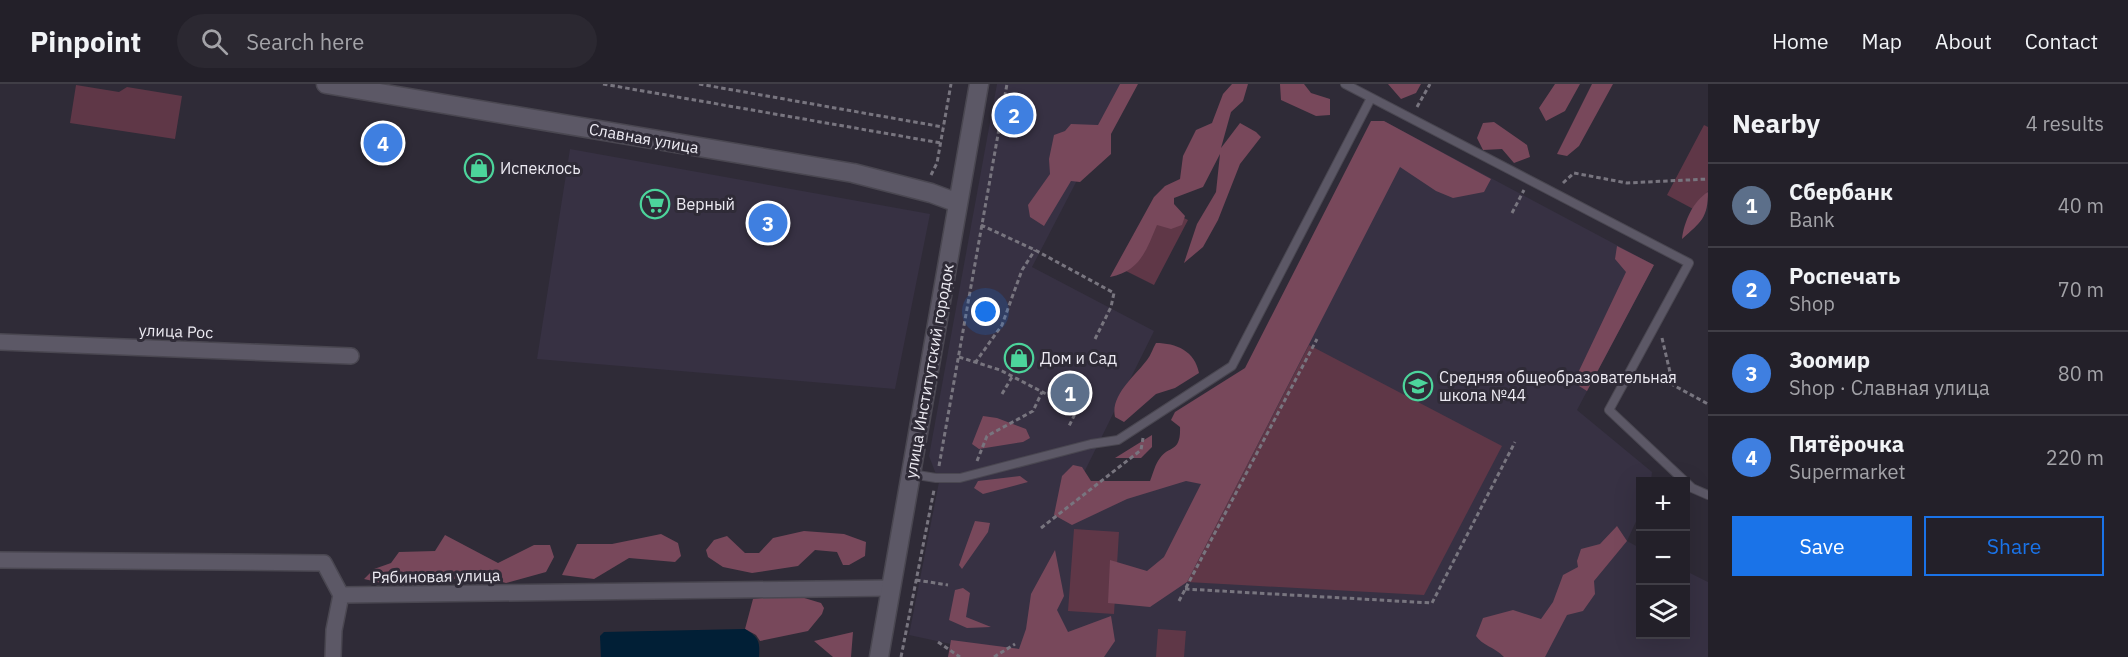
<!DOCTYPE html>
<meta charset="utf-8">
<style>
:root{--surface:#232029;--page:#2b2831;--text:#f1f3f6;--muted:#a3a3a8;--line:#403e46;--accent:#1a73e8}
body{margin:0;font-family:"IBM Plex Sans",sans-serif;background:var(--page);color:var(--text)}
.controls{position:absolute;right:18px;bottom:18px;display:grid;overflow:hidden;border-radius:0px;box-shadow:0 6px 24px #0002}
.controls button{width:54px;height:54px;display:grid;place-items:center;padding:0;border:0;border-bottom:2px solid var(--line);background:var(--surface);color:var(--text);font:30px sans-serif}
.you{position:absolute;left:986px;top:228px;width:21px;height:21px;margin:-15px;border:4px solid #fff;border-radius:50%;background:#1a73e8;box-shadow:0 0 0 9px #1a73e833}
.badge{display:grid;place-items:center;width:39px;height:39px;border-radius:50%;background:var(--accent);color:#fff;font-size:20px;font-weight:700}
.pin{position:absolute;translate:-50% -50%;border:3px solid #fff;box-shadow:0 2px 6px #0006}
.list{margin:0;padding:0;list-style:none}
h2{display:flex;justify-content:space-between;align-items:center;height:78px;margin:0;padding:0 24px;font-size:26px}
h2 small{font-size:20px;font-weight:400;color:var(--muted)}
.list li{display:grid;grid-template-columns:39px 1fr auto;gap:18px;align-items:center;box-sizing:border-box;height:84px;padding:0 24px;border-top:2px solid var(--line)}
.list b{display:block;font-size:22px;white-space:nowrap}
.list p{margin:0;font-size:20px;white-space:nowrap;color:var(--muted)}
.list em{font-size:20px;font-style:normal;color:var(--muted)}
.actions{display:flex;gap:12px;padding:18px 24px}
.actions a{flex:1;padding:14px 0;border:2px solid var(--accent);border-radius:0px;text-align:center;font-size:21px;color:var(--accent)}
.actions .main{background:var(--accent);color:#fff}
.icon{flex:none;width:33px;height:33px;fill:none;stroke:currentColor;stroke-width:2;stroke-linecap:round;stroke-linejoin:round}
.map{position:relative;flex:none;width:1708px;height:573px;overflow:hidden}
header{display:flex;align-items:center;gap:36px;box-sizing:border-box;height:84px;padding:0 30px;background:var(--surface);border-bottom:2px solid var(--line)}
header strong{font-size:28px}
nav{display:flex;gap:33px;margin-inline-start:auto;font-size:21px}
.search{width:420px;height:54px;background:var(--page);display:flex;align-items:center;gap:15px;box-sizing:border-box;padding:0 21px;border-radius:33px;color:var(--muted);font-size:22px}
main{display:flex}
aside{flex:1;background:var(--surface)}
.map>svg:first-child{display:block}
.built{fill:#373143}
.green{fill:#5f3747}
.forest{fill:#78485b}
.water{fill:#011f36}
.lines{fill:none;stroke-linecap:round;stroke-linejoin:round}
.service-casing{stroke:#4a4751;stroke-width:10}
.minor-casing{stroke:#4a4751;stroke-width:18}
.tertiary-casing{stroke:#4a4751;stroke-width:21}
.path{stroke:#78757f;stroke-width:3;stroke-dasharray:4.5 3;stroke-linecap:butt}
.service{stroke:#5c5866;stroke-width:8}
.minor{stroke:#5c5866;stroke-width:15}
.tertiary{stroke:#5c5866;stroke-width:18}
.labels{text-anchor:middle;stroke-width:6;stroke-linejoin:round;paint-order:stroke}
.street-label{font-size:16px;fill:#eceaf2;stroke:#2f2b37}
.poi-label{font-size:16px;fill:#eceaf2;stroke:#2f2b37;text-anchor:start}
</style>
<header>
<strong>Pinpoint</strong>
<div class="search"><svg class="icon" aria-label="search" viewBox="0 0 24 24"><circle cx="10" cy="10" r="6"/><path d="M15 15l6 6"/></svg>Search here</div>
<nav><a>Home</a><a>Map</a><a>About</a><a>Contact</a></nav>
</header>
<main>
<div class="map">
<svg width="1708" height="573" viewBox="0 0 1708 573">
<rect width="100%" height="100%" fill="#2f2b37"/>
<path class="built" d="M997,0H1127L1032,183L1154,247L1066,425L1204,384L1384,37L1654,181L1577,326L1652,388L1651,397L1640,398V429L1627,457L1640,464V550H1686V487L1708,498V573H1011L909,551L939,398L929,372Z
M570,65L930,130L895,305L537,275Z"/>
<path class="green" d="M76,1L119,8L127,3L182,12L175,55L70,39Z
M1704,41L1708,43V107L1697,127L1667,111Z
M1160,122L1188,136L1154,201L1126,187Z
M1309,261L1502,362L1424,511L1187,498Z
M1074,445L1119,448L1114,530L1068,527Z
M1158,545L1186,547L1184,573H1156Z"/>
<path class="forest" d="M1120,0H1138L1111,50V70L1080,98L1071,97L1044,142L1030,133L1028,121L1050,90L1049,75L1054,51L1065,47L1071,40L1098,41Z
M1232,0H1248L1243,17L1231,28L1221,64L1240,39L1256,48L1261,53L1240,80L1218,136L1203,163L1184,179L1197,140L1216,108L1220,70L1203,103L1174,114V120L1185,132L1182,141L1171,145L1157,141C1146,167 1140,187 1110,193L1154,113L1165,102L1180,95L1183,72L1196,46L1212,39L1223,10Z
M1280,0H1304L1311,9L1330,15V31L1316,32L1281,16Z
M1388,0H1421L1416,9L1401,15Z
M1555,0H1580L1565,27L1546,37L1539,24Z
M1592,0H1613L1579,62L1567,72L1557,70Z
M1371,37H1384L1491,95L1484,108L1453,114L1436,107L1400,83L1187,498L1150,523L1108,519L1110,476L1147,487L1164,473L1201,400L1186,397L1127,415L1072,441L1054,431L1062,392L1073,381L1082,383L1091,397H1150C1153,390 1155,380 1160,374C1169,361 1181,369 1180,343L1171,336L1175,328L1245,284Z
M1494,38L1527,61L1530,73L1514,79L1502,65L1483,66L1477,54L1483,39Z
M1708,108C1708,134 1701,138 1682,155C1684,138 1693,117 1708,108Z
M1617,162L1654,181L1587,307L1579,302L1577,291L1626,188L1615,175Z
M1156,259C1176,259 1195,267 1199,289L1175,304L1156,310L1124,338L1115,333C1110,311 1136,291 1147,276C1151,271 1153,264 1156,259Z
M983,332L997,334L1026,345L1030,354L1023,358L979,365L972,360Z
M1152,351V363L1141,374H1115Z
M1020,392L1028,398L983,410L974,404L978,397Z
M975,437L990,439L988,448L962,485L959,481Z
M1617,442L1627,457L1594,497L1595,510L1583,527L1567,531L1545,573H1504C1494,563 1482,561 1476,552L1483,534L1513,526L1541,535L1553,518L1563,491L1578,483L1577,477L1581,465L1600,460Z
M804,447L844,450L866,458L865,472L849,481H843L837,468L815,466L798,482L752,489L723,483L708,473L706,466L714,456L727,452L745,469H759L773,454Z
M661,450L678,459L681,472L675,478L629,474L594,495L562,491L577,460H612Z
M445,451L498,479L534,461H550L554,473L546,488L506,499L477,491L448,496L433,492L390,501L364,495L374,485L391,479L399,468L435,467Z
M1055,466L1064,512L1057,526L1068,548L1111,532L1115,557L1104,573H948L951,556L1019,565L1026,545L1031,510Z
M963,504L970,509L966,533L991,543L967,544L949,536L955,506Z
M781,512L801,513L821,519L824,524L822,530L808,547L760,557L756,551L745,545L753,515Z
M853,548L851,573H833L814,557Z"/>
<path class="water" d="M745,545C759,553 760,558 759,573H601L600,552L604,548Z"/>
<g class="lines">
<g class="service-casing">
<path id="service" d="M1345,0L1689,179L1609,326L1692,404L1708,411
M911,390L936,394H960L1091,360L1118,356L1232,282L1371,14"/>
</g>
<g class="minor-casing">
<path id="minor" d="M0,258L351,272
M0,476L324,479L341,511
M341,511L891,504
M333,573L334,546L341,511"/>
</g>
<g class="tertiary-casing">
<path id="tertiary" d="M326,0L853,89L931,109L958,119
M879,573L979,0"/>
</g>
<path class="path" d="M603,0L941,59
M699,0L943,43
M1417,23L1430,0
M931,91L937,79L951,0
M1563,99L1574,89L1627,99L1708,95
M1512,129L1524,106
M981,141L1035,166L1114,209L1111,223L1094,257
M1662,254L1673,301L1708,320
M959,273L1000,286L1077,326L1068,344
M975,279L1002,241L1022,186L1035,166
M1002,310L1012,293
M977,377L987,352L1033,327L1042,308
M939,382L1007,0
M1041,444L1141,366L1143,354
M916,496L948,501
M1185,505L1432,519L1515,358
M1179,517L1317,255
M938,558L960,573
M901,573L934,406
M994,573L1015,560"/>
<use href="#service" class="service"/>
<use href="#minor" class="minor"/>
<use href="#tertiary" class="tertiary"/>
</g>
<defs>
<g id="shop-ring" transform="scale(1.5)"><circle r="9.5" fill="#2f2b37" stroke="#4cd49b" stroke-width="1.5"/><path d="M-5-2.5h2.3a2.7 3.5 0 0 1 5.4 0H5L5.5 6h-11ZM-1.5-2.5h3a1.5 2.3 0 0 0-3 0Z" fill="#4cd49b"/></g>
<g id="supermarket-ring" transform="scale(1.5)"><circle r="9.5" fill="#2f2b37" stroke="#4cd49b" stroke-width="1.5"/><path d="M-6-5.5h2.5l.6 2H6L4.5 2H-2.5L-4.4-4H-6ZM-1.5 3.2a1.3 1.3 0 1 0 .1 0ZM3 3.2a1.3 1.3 0 1 0 .1 0Z" fill="#4cd49b"/></g>
<g id="school-ring" transform="scale(1.5)"><circle r="9.5" fill="#2f2b37" stroke="#4cd49b" stroke-width="1.5"/><path d="M0-5L7-2L0 1L-7-2ZM-4 1L0 2.5L4 1V4Q0 6-4 4Z" fill="#4cd49b"/></g>
</defs>
<g fill-rule="evenodd">
<use href="#shop-ring" x="479" y="84"/>
<use href="#supermarket-ring" x="655" y="120"/>
<use href="#shop-ring" x="1019" y="274"/>
<use href="#school-ring" x="1418" y="302"/>
</g>
<g class="labels">
<g class="street-label">
<text transform="translate(644 54) rotate(10)" y="6">Славная улица</text>
<text transform="translate(176 247) rotate(2)" y="6">улица Рос</text>
<text transform="translate(929 287) rotate(-80)" y="6">улица Институтский городок</text>
<text transform="translate(436 492) rotate(-1)" y="6">Рябиновая улица</text>
</g>
<g class="poi-label">
<text x="500" y="90">Испеклось</text>
<text x="676" y="126">Верный</text>
<text x="1040" y="280">Дом и Сад</text>
<text x="1439" y="299">Средняя общеобразовательная<tspan x="1439" dy="18">школа №44</tspan></text>
</g>
</g>
</svg>
<div class="controls">
<button>+</button>
<button>−</button>
<button><svg class="icon" aria-label="layers" viewBox="0 0 24 24"><path d="M12 4l9 5-9 5-9-5zM3 14l9 5 9-5"/></svg></button>
</div>
<div class="you"></div>
<div class="pin badge" style="left:1070px;top:309px;background:#5c6f8a">1</div>
<div class="pin badge" style="left:1014px;top:31px;background:#3f7fe0">2</div>
<div class="pin badge" style="left:768px;top:139px;background:#3f7fe0">3</div>
<div class="pin badge" style="left:383px;top:59px;background:#3f7fe0">4</div>
</div>
<aside>
<h2>Nearby<small>4 results</small></h2>
<ul class="list">
<li><span class="badge" style="background:#5c6f8a">1</span><div><b>Сбербанк</b><p>Bank</p></div><em>40 m</em></li>
<li><span class="badge" style="background:#3f7fe0">2</span><div><b>Роспечать</b><p>Shop</p></div><em>70 m</em></li>
<li><span class="badge" style="background:#3f7fe0">3</span><div><b>Зоомир</b><p>Shop · Славная улица</p></div><em>80 m</em></li>
<li><span class="badge" style="background:#3f7fe0">4</span><div><b>Пятёрочка</b><p>Supermarket</p></div><em>220 m</em></li>
</ul>
<div class="actions"><a class="main">Save</a><a>Share</a></div>
</aside>
</main>
